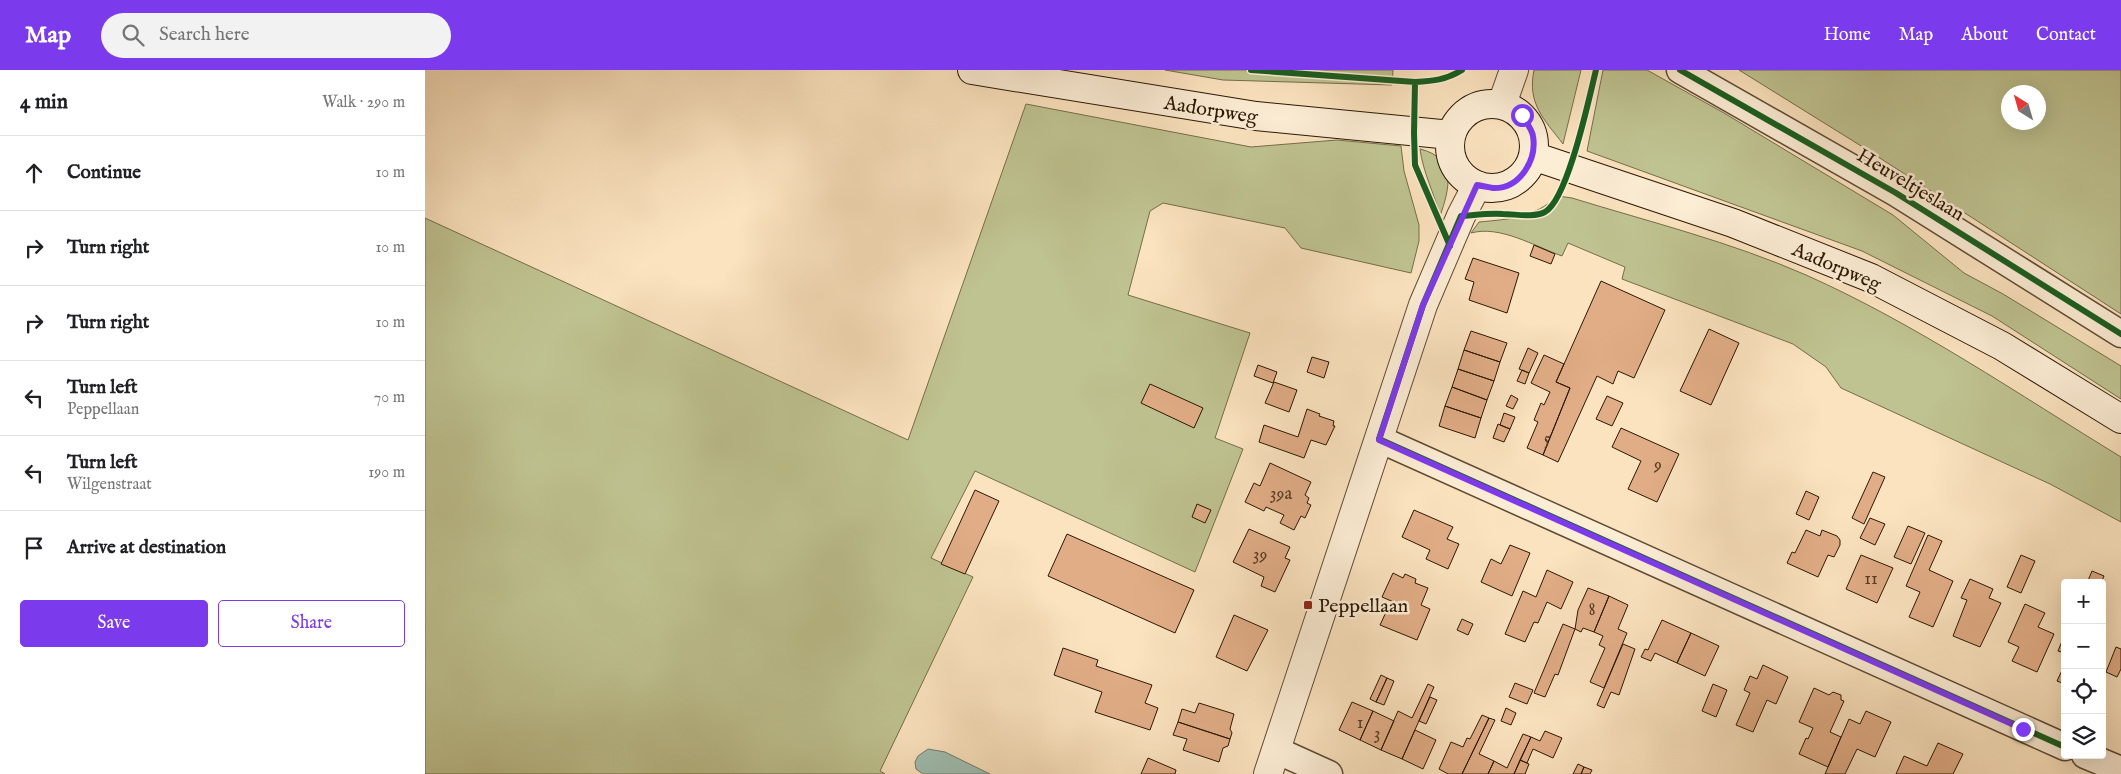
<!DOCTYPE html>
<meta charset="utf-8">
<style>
:root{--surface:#fff;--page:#f2f2f2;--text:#202124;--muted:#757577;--line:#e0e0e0;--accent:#7c3aed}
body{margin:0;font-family:"IM FELL English",serif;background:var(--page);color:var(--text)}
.controls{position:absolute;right:15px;bottom:15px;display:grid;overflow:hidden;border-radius:5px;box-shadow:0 5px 20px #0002}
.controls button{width:45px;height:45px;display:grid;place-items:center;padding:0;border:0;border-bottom:1px solid var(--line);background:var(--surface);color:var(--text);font:25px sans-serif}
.compass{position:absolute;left:1576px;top:15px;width:45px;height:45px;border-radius:50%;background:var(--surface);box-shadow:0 5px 20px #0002;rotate:323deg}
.stop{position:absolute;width:15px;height:15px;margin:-11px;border:4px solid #7c3aed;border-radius:50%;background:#fff}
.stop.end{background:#7c3aed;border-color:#fff;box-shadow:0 1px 5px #0008}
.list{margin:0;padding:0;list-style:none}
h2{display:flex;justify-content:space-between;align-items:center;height:65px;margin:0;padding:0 20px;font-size:21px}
h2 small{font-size:16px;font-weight:400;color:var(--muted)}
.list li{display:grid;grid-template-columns:32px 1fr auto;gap:15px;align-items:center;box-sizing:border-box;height:75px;padding:0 20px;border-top:1px solid var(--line)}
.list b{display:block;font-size:19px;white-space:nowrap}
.list p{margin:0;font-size:16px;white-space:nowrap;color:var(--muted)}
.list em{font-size:16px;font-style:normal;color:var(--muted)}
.actions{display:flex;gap:10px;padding:15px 20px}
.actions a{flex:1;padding:11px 0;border:1px solid var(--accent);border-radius:5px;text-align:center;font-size:18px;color:var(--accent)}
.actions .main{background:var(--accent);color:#fff}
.icon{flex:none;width:28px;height:28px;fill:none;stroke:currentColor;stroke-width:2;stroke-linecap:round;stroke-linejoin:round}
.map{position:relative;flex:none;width:1696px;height:704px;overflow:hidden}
header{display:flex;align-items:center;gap:30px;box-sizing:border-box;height:70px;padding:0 25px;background:var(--accent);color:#fff}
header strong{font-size:24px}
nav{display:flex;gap:28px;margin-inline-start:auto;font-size:18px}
.search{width:350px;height:45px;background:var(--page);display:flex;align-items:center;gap:12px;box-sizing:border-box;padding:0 18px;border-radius:28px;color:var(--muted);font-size:19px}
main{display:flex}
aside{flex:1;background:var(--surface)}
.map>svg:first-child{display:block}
.green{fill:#bfc391;stroke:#756d4a;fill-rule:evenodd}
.water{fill:#9fbeb1;stroke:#717b6c}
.building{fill:#e1ad86;stroke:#2b1704}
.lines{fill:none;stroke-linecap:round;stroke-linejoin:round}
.minor-casing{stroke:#5f4a33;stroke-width:29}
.tertiary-casing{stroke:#5f4a33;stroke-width:30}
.secondary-casing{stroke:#2b1704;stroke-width:30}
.minor{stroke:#fcedd5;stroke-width:26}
.tertiary{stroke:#fcedd5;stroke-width:28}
.secondary{stroke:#fcedd5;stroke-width:28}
.cycleway-casing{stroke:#fcedd5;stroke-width:9}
.cycleway{stroke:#1b5e20;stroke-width:6}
.route{stroke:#7c3aed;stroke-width:6}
.poi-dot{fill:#8f2418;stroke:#fcedd5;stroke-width:2}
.labels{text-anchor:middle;stroke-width:5;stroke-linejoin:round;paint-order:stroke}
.number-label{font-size:18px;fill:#583c24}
.street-label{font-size:20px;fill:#2b1704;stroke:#fcedd5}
.poi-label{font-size:20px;fill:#2b1704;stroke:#fcedd5;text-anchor:start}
</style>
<header>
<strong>Map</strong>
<div class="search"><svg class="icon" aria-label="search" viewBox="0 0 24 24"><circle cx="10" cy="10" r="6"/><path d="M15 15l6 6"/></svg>Search here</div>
<nav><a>Home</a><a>Map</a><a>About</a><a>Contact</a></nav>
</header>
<main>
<aside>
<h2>4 min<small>Walk · 290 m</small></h2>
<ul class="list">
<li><svg class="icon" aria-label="ahead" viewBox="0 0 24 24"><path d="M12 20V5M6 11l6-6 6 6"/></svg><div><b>Continue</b></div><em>10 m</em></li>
<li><svg class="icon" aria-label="right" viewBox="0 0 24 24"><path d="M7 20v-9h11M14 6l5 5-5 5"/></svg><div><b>Turn right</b></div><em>10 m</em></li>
<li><svg class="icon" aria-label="right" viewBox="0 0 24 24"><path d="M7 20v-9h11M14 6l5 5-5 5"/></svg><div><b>Turn right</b></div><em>10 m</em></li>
<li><svg class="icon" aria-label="left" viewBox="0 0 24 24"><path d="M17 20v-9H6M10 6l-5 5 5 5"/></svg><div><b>Turn left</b><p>Peppellaan</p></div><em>70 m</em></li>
<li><svg class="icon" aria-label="left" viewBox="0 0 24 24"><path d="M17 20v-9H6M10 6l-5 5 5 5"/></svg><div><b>Turn left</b><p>Wilgenstraat</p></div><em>190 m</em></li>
<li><svg class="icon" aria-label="arrive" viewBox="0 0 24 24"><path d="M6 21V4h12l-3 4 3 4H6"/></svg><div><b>Arrive at destination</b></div></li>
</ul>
<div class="actions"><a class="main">Save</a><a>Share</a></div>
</aside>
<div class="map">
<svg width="1696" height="704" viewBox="0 0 1696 704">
<rect width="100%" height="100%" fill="#fbe3bf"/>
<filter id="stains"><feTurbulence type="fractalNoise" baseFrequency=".004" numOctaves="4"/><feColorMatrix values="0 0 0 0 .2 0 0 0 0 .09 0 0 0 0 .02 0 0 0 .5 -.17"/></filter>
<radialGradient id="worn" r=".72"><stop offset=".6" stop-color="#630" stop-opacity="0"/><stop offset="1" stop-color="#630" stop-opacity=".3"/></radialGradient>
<path class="green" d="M740,0H968L967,15L798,10Z
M1109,0H1156L1138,74C1119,49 1102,34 1109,0Z
M1178,0H1222L1299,43L1468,145L1539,203L1578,224L1696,296V329L1567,246L1437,181L1162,81Z
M1314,0H1696V244L1441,79ZM1584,22H1614V52H1584Z
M601,34L826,77L912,70L976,76L979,101L994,155V171L986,203L876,178L860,158L738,133L725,141L703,225L825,263L790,368L818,379L770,502L550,401L506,488L548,507L455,701L460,704H0V148L483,370Z
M995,79C1032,88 1025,118 1015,146C1009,123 998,102 995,79Z
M1133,126L1147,128C1225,152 1306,172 1381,205C1491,254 1593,324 1696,387V452L1625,414L1416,318L1401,297L1368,274L1197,209L1200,197L1143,173L1137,186C1109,176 1075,155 1046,163L1054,152C1086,149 1108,148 1133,126Z"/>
<path class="water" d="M503,679L520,682L565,704H498L491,699L490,692L493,686Z"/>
<path class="building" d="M1109,175L1130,184L1126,194L1105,186Z
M1048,188L1094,203L1082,243L1044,230L1049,212L1040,209Z
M1176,211L1240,240L1209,308L1193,301L1188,314L1172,306L1133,392L1118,385L1145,318L1131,312Z
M1284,259L1314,273L1286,335L1255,321Z
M1046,261L1082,273L1075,292L1039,280Z
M1103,278L1113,283L1104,303L1094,299Z
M1039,280L1075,292L1069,311L1033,299Z
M1119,285L1139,294L1131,312L1145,318L1118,385L1102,378L1113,352L1109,350L1116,333L1119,335L1125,322L1106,313Z
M887,287L904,292L899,308L882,302Z
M833,295L852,302L848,313L829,306Z
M1033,299L1069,311L1062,330L1027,317Z
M1097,300L1104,303L1100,314L1092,311Z
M849,312L872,320L864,342L840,333Z
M725,314L778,338L769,358L716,333Z
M1027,317L1062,330L1056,348L1020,336Z
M1086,325L1093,329L1088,339L1081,336Z
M1182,326L1198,333L1187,356L1171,349Z
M1020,336L1056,348L1050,368L1014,356Z
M882,339L895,344L894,346L909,351L908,356H910L901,375L886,370L879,388L834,372L839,355L873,367Z
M1079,343L1090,347L1085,359L1075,355Z
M1073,354L1085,359L1079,372L1068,368Z
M1196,358L1254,384L1232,432L1203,419L1216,391L1187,377Z
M845,393L886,412L880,425L884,428L882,433L886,435L880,448L876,446L869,460L855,453L859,445L841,437L839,441L820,432L829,413L835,416Z
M1448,402L1460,407L1439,454L1427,448Z
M550,420L574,431L540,504L516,494Z
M1381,421L1394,427L1384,450L1371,444Z
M772,434L786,440L780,453L767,447Z
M989,440L1028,457L1022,469L1034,474L1023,499L1001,489L1005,480L977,467Z
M1445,448L1460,454L1450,475L1435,468Z
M1483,456L1500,463L1486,494L1469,487Z
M824,459L865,477L860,488L865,490L850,522L836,516L839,507L808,492Z
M1381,460L1395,466L1397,460L1412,466L1415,470V475L1409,487L1403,485L1393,507L1362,493L1367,482L1370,483Z
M642,464L769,520L750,563L623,506Z
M1503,465L1517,471L1504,500L1528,511L1508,557L1484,547L1495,522L1481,516Z
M1085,475L1105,483L1087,526L1056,512L1066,489L1076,494Z
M1436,485L1468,498L1452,533L1421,519Z
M1596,485L1610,491L1596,523L1582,517Z
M1122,500L1148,512L1136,539L1122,532L1113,553L1109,552L1100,572L1080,564L1098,521L1111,527Z
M1667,501L1679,506L1676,513H1662Z
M968,503L978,508L980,504L991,509L990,513L1003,518L996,535L1005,539L992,570L955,555L962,540L967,542L971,533L957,527Z
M1545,509L1568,519L1564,528L1576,533L1555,577L1528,566L1542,530L1536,528Z
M1163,518L1184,526L1169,562L1158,558L1156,562L1150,559L1153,540Z
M1184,526L1203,535L1193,559L1202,563L1179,618L1165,612L1180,578L1174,575L1178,566L1169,562Z
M1600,534L1620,543L1613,557L1629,564L1612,602L1587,591L1594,577L1583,572Z
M809,545L843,560L822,601L791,587Z
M1037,549L1048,554L1043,565L1032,560Z
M1237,550L1266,563L1252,593L1230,583L1226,591L1216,587L1220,579L1223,580Z
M1138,554L1150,559L1133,605L1130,604L1120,627L1109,623Z
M1266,563L1294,576L1280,606L1252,593Z
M1640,564V583L1633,581Z
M1198,574L1210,579L1194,625L1186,622L1179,638L1172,635Z
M1691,577L1696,579V599L1692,607L1681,602Z
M638,578L673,590L671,596L727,615L720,633L733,638L725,660L670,642L677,622L629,605Z
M1640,594V614L1632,611Z
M1338,595L1363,607L1351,634L1342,630L1328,662L1311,655L1325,623L1319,620L1325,606L1332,609Z
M956,605L962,608L951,632L945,629Z
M962,608L969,611L959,635L951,632Z
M1090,613L1108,620L1102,634L1084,627Z
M1003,614L1009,617L977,689L956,680L973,641L987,648Z
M1288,614L1302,620L1291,647L1277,641Z
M1389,618L1404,625L1408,622L1416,625V630L1419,631L1405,662L1416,667L1403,697L1374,684L1381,668L1383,669L1388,658L1374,652Z
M1005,627L1012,630L1001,654L994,651Z
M927,632L948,641L935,670L914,660Z
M774,633L809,644L805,659L807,663L805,669L753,652L757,639L770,643Z
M1081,638L1091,643L1086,655L1076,651Z
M948,641L969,651L956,680L935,670Z
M1441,641L1466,652L1450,687L1432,679L1420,704H1400L1424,649L1435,654Z
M1057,645L1064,648L1037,704H1023L1014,699L1026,672L1038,677L1042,668L1045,669Z
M1064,648L1070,650L1054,684L1069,691L1063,704H1037Z
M753,652L805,669L803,676L798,678L794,692L758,680L762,669L748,665Z
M990,660L1011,670L998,699L977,689Z
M1120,661L1137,668L1128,688L1108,679L1102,693L1095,690L1106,667L1115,671Z
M1098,664L1106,667L1089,704H1063L1069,691L1082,698Z
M1513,673L1538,684L1528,704H1471L1479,686L1502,696Z
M723,688L751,700L750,704H716Z
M1095,690L1104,694L1100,704H1089Z
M1153,694L1159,697L1156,704H1148Z
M1159,697L1167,700L1165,704H1156Z"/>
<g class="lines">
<g class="minor-casing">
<path id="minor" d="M1255,0L1471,123L1696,264
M954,369L1640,677
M851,680L904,704
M1660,685L1696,700"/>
</g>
<g class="tertiary-casing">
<path id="tertiary" d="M1077,34L1089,0
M843,704L998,235L1036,146L1052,115"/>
</g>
<g class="secondary-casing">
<path id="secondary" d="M547,0L831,46L1026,65
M1025 76a42 42 0 1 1 84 0a42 42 0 1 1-84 0Z
M1108,86L1308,153L1446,208L1577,276L1696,349"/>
</g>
<use href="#minor" class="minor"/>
<use href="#tertiary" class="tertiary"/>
<use href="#secondary" class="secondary"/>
<g class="cycleway-casing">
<path id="cycleway" d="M826,0L990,12C1008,11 1021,10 1037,0
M1171,0C1164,28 1143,129 1120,142C1108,148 1091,144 1078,144C1065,143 1050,145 1036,146L998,235L954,369L1640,677
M1255,0L1471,123L1696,264
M990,12L989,63L990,95L1025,176"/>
</g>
<use href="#cycleway" class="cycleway"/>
</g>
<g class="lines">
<path class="route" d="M1097,45C1100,51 1107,59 1108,66C1112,90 1095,119 1068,118C1063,117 1057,116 1052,115L998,235L954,370L1598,659"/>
</g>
<rect class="poi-dot" x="878" y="530" width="10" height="10" rx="2.5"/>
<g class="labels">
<g class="number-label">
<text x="1122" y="374">5</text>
<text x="1233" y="400">9</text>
<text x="856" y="429">39a</text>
<text x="835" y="490">39</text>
<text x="1446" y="514">11</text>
<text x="1167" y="545">8</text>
<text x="935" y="658">1</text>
<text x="952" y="669">3</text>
</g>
<g class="street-label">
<text transform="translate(786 39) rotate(9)" y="7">Aadorpweg</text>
<text transform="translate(1486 114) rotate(31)" y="7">Heuveltjeslaan</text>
<text transform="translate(1412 196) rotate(23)" y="7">Aadorpweg</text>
</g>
<g class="poi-label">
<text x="893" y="542">Peppellaan</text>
</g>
</g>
<rect width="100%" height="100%" filter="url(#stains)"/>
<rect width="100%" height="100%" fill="url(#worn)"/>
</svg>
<div class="controls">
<button>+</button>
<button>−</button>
<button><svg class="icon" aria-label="locate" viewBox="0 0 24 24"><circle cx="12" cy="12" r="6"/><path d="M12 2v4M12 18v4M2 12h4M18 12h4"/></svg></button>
<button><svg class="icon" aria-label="layers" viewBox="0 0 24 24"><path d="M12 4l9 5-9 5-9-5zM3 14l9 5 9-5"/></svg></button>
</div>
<svg class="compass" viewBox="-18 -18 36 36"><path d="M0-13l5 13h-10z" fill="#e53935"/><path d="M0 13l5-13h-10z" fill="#757577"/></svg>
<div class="stop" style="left:1097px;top:45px"></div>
<div class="stop end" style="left:1598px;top:659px"></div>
</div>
</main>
